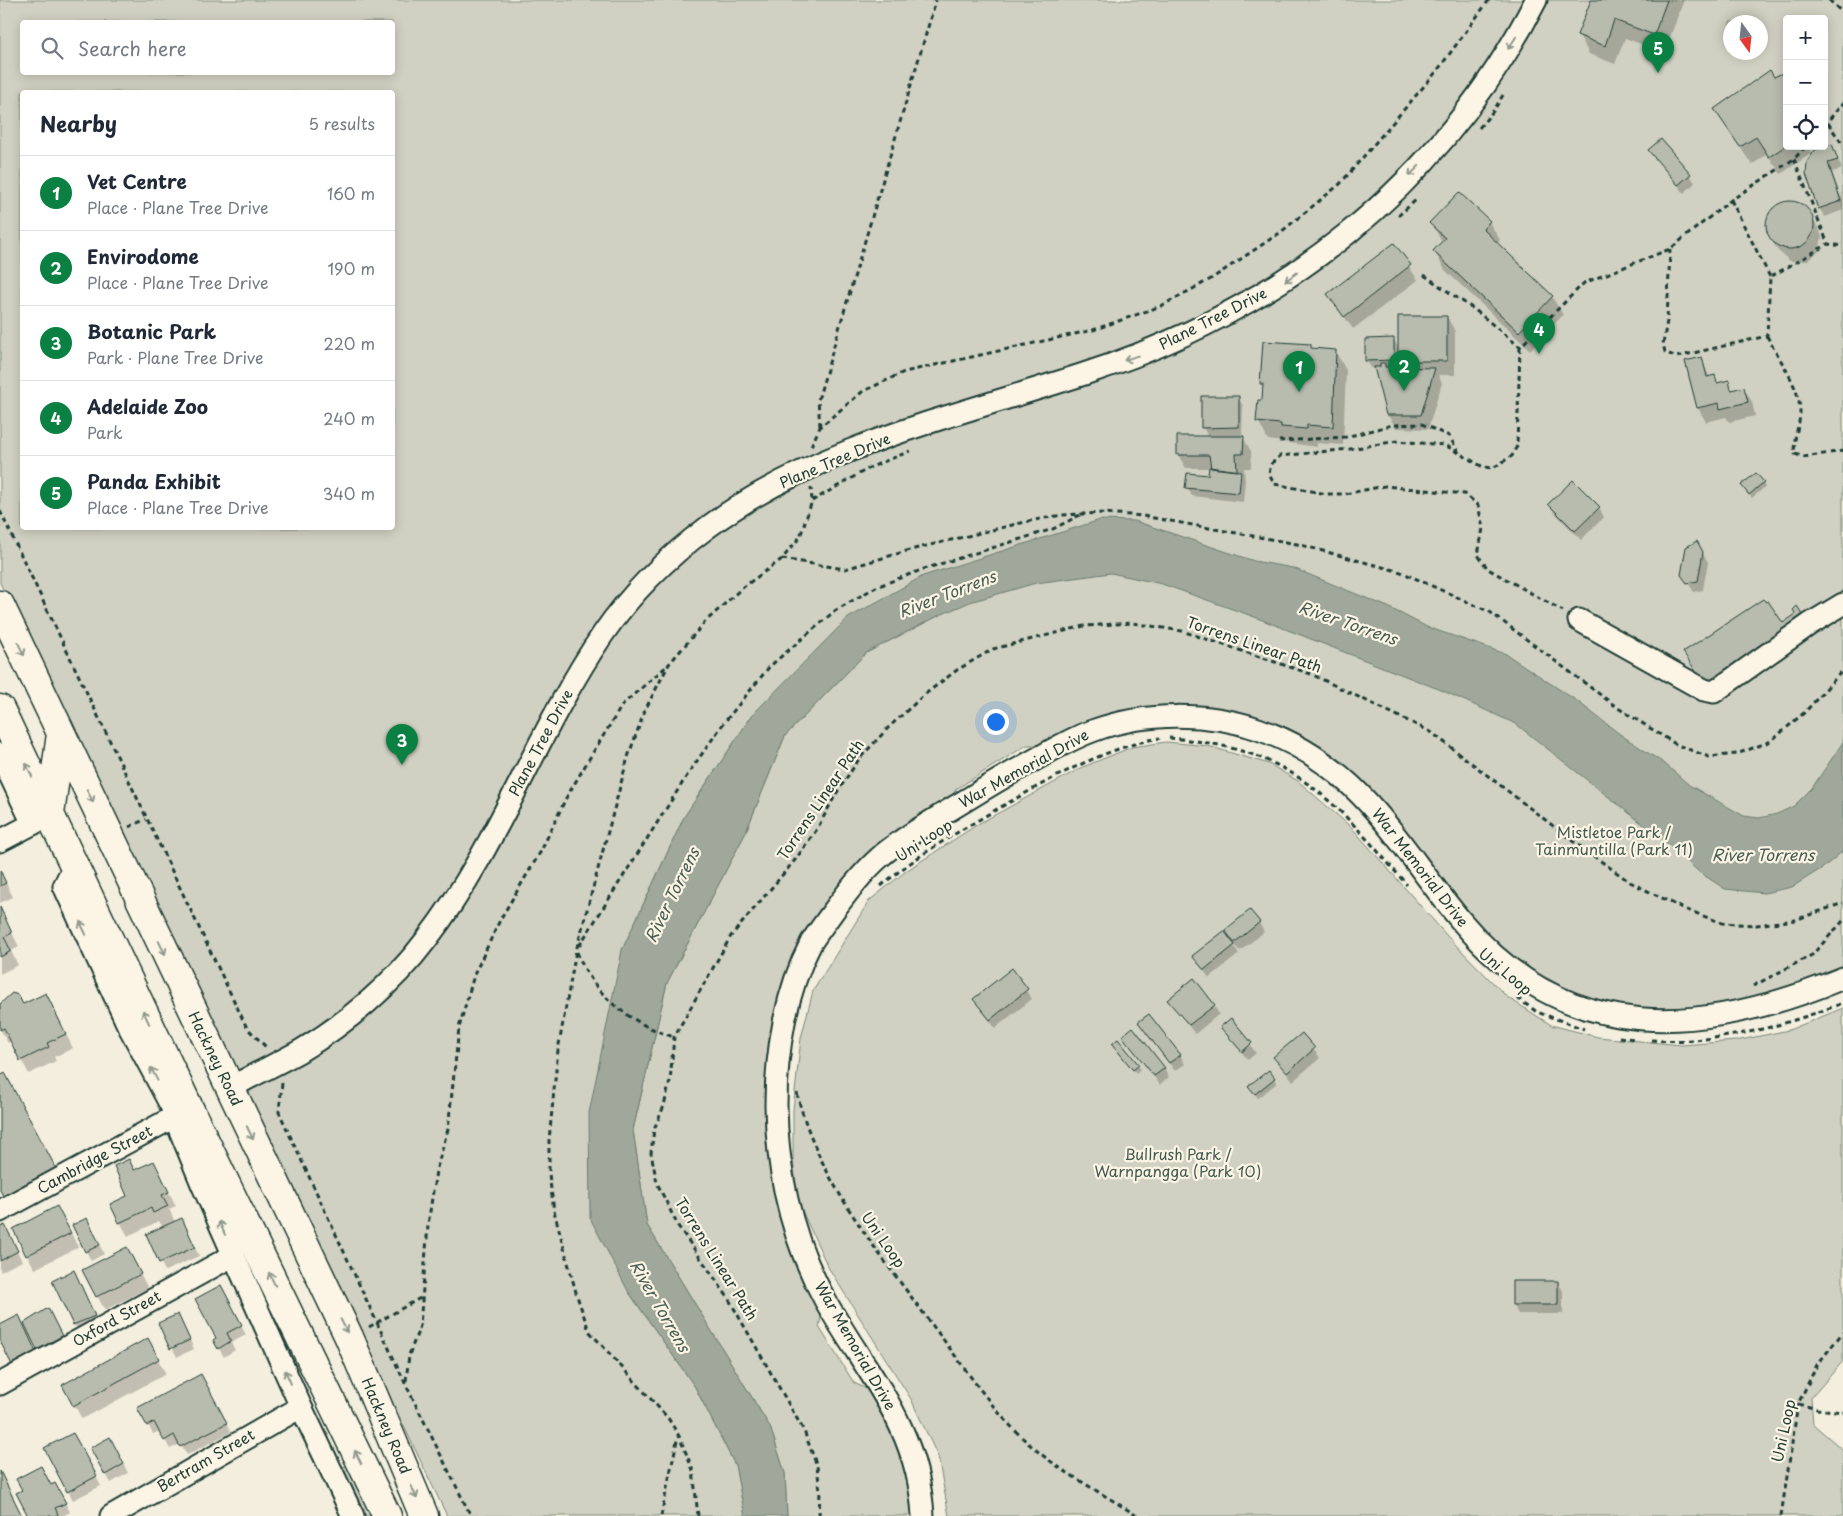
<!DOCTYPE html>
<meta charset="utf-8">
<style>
:root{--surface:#fff;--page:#f2f2f3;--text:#1f2937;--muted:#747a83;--line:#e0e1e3;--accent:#0b8043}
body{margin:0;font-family:"Playpen Sans",sans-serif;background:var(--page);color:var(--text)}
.controls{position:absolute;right:15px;top:15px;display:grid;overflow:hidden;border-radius:5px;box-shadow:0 2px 12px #0003}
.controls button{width:45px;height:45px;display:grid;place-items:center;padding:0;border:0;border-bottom:1px solid var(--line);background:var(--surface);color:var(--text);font:25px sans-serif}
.compass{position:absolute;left:1723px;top:15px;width:45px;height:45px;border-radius:50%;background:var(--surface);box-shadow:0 2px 12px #0003;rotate:165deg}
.you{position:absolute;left:995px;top:721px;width:18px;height:18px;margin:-12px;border:4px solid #fff;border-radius:50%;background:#1a73e8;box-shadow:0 0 0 8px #1a73e833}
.badge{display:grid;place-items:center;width:32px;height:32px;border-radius:50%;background:var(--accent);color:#fff;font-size:16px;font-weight:700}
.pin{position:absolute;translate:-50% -41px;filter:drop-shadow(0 1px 2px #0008)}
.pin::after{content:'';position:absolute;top:26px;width:18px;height:15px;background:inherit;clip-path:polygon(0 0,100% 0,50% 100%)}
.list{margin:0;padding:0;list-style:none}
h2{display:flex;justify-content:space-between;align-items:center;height:65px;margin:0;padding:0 20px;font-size:21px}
h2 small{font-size:16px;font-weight:400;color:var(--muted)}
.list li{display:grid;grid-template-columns:32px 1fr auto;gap:15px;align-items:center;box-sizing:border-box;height:75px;padding:0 20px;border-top:1px solid var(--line)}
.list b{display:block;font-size:19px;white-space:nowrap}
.list p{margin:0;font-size:16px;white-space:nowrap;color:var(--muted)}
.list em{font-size:16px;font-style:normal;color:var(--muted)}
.icon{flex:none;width:28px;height:28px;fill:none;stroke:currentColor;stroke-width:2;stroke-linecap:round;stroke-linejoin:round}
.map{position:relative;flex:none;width:1843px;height:1516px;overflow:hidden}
.search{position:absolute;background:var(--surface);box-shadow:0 2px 12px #0003;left:20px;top:20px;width:375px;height:55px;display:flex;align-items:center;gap:12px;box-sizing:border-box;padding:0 18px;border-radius:5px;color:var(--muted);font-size:19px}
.panel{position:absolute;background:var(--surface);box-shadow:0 2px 12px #0003;left:20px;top:90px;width:375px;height:440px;border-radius:5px}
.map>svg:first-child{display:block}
.green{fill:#d0d1c2;stroke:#78877b;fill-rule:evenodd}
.water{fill:#a0a89b;stroke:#6c7d72}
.shadow{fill:#0003;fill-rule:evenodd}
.building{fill:#b8bcae;stroke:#1f3d34}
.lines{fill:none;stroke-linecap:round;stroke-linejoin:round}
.minor-casing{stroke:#1f3d34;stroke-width:25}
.highway-casing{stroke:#1f3d34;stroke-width:31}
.path{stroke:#1f3d34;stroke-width:3;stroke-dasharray:5 4;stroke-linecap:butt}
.minor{stroke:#fcf5e5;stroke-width:21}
.highway{stroke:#fcf5e5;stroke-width:28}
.oneway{stroke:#8e998c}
.labels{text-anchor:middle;stroke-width:4.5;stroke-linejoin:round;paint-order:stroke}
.street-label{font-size:15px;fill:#1f3d34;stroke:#fcf5e5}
.park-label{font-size:15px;fill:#425b50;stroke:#fcf5e5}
.water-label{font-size:16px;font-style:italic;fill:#465d53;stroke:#fcf5e5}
</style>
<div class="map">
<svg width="1843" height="1516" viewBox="0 0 1843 1516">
<rect width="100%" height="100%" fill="#f3eede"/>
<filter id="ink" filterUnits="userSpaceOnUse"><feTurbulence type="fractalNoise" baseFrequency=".02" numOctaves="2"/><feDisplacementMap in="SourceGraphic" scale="10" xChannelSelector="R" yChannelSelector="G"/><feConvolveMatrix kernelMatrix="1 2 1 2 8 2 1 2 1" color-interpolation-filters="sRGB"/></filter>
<g filter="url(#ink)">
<path class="green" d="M0,0H1843V973L1715,1009L1652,1012L1598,1003L1554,986L1489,941L1378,803L1229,712L1041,745H1027L956,789L951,799L910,826L792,971L776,1192L783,1229L794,1263L821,1317L819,1327L854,1383L867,1389L889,1428L904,1461L915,1516H787L785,1473L770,1427L647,1225L633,1130L667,983L745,834L785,736L866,653L938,616L923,576L753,714L684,817L622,950L628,1291L695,1387L735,1465L745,1516H447L0,583ZM1787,19H1824V146H1787ZM22,22H392V72H22ZM1730,22H1760V52H1730ZM22,92H392V528H22Z
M1166,742L1208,746L1269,764L1298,781L1352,828L1448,937L1507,997L1551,1025L1598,1037L1681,1045L1736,1041L1789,1030L1843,1008V1361L1811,1398L1813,1424L1843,1450V1516H949L938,1457L911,1399L828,1267L798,1202L793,1159V1110L801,1038L813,991L869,901L906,871L978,824L1083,767L1132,747Z
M347,1465L375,1516H363L339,1469Z"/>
<path class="water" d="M1100,520L1135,521L1254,561L1293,568L1388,607L1427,627L1506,654L1577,701L1621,735L1665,764L1689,785L1744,816L1759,818L1777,814L1794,806L1812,788L1843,742V851L1824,867L1792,887L1764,893L1725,889L1699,872L1667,843L1516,724L1441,690L1252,616L1162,584L1111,573L1036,583L970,602L938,616L866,653L785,736L745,834L667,983L633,1130L647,1225L770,1427L785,1473L787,1516H745L735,1465L695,1387L628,1291L590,1218L589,1113L622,950L684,817L753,714L848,618L923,576Z"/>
<path class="shadow" d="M1592,0H1684L1664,53L1625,38L1615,64L1589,54L1579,35Z
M1783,72H1787V146H1808L1812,153L1781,174L1767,154L1752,165L1715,109Z
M1832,145L1842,169L1832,172L1843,202V210L1825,217L1819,208L1808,163Z
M1650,150L1690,175L1695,183L1684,193Z
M1783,203H1796L1805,207L1819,229L1822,237L1819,251L1807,261H1790L1778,251L1769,236L1766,227L1769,214L1775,207Z
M1489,222L1500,240L1497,244L1552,297L1563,315L1530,350L1445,270L1434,251L1443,243L1431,223Z
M1393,244L1418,280L1353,329L1328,294Z
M1447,317L1455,331V375H1438L1442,383L1428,429L1396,428L1387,414L1376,369H1372L1366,360L1394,340L1399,349ZM1399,361L1403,369H1399Z
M1310,345L1313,350L1335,351L1346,370L1343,445L1317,443V447L1268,440L1258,421L1263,401L1264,389L1261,383Z
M1701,358L1710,378L1715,377L1719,384L1728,382L1733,391L1744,388L1752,402L1755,416L1729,422L1726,417L1706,422L1698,408Z
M1238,397L1243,406L1242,436L1251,451V468H1244L1245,481L1243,502L1192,496L1187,487L1209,477L1210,468H1186L1178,455L1208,437L1203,427Z
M1756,474L1765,487L1752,498L1744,489Z
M1549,505L1599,508L1604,517L1581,540L1555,513Z
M1696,542L1708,562L1703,590L1694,592L1683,575Z
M0,871L13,897L0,903Z
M0,908L19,947L11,951L18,965L0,974Z
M1259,923L1264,932L1240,951L1233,944L1239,954L1209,978L1194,956L1233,942L1226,931Z
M1011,970L1032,999L995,1028L975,1000Z
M12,995L23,1006L53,1009L73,1048L54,1057L56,1061L29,1074L12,1041L8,1043L0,1029V1006L5,1003L7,997Z
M1169,1000L1214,1006L1219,1014L1195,1034Z
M1231,1020L1256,1053L1248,1060L1222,1027Z
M1139,1023L1180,1055L1185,1064L1175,1071Z
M1302,1034L1320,1058L1293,1081L1275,1057Z
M1124,1036L1164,1069L1169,1077L1160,1085Z
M1116,1048L1138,1065L1140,1069L1136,1073Z
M1269,1071L1277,1083L1258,1098L1252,1090Z
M0,1077L15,1093L66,1187L15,1214L0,1187Z
M154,1162L176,1206L169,1209L175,1222L186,1228L199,1256L165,1271L147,1235L163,1228L159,1221L128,1236L120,1222L134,1171Z
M65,1221L78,1247L35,1269L27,1255Z
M74,1226L92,1229L104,1254L91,1261Z
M0,1228L9,1235L22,1261L0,1272Z
M134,1262L148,1288L105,1310L97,1296Z
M54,1281H79L99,1325L79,1334Z
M1558,1282L1563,1291V1314H1518L1513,1305Z
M225,1296L246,1335L231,1343L235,1350L224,1357L214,1340L218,1338Z
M52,1319L66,1345L43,1358L38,1350Z
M160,1324L183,1325L194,1349L177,1357Z
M155,1354L166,1374L82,1419L64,1386Z
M206,1385L231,1432L187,1455L180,1444L170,1449L160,1431L153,1434L139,1408Z
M78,1443L101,1486L73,1500L46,1448Z
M115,1447L128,1473L111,1483L92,1448Z
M51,1486L60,1493L70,1512L63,1516H29Z"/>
<path class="building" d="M1591,0H1667L1654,35L1614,20L1605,46L1577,35Z
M1770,70L1774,77L1787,71V145L1769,157L1756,137L1740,147L1714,109Z
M1661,139L1691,174L1678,185L1648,150Z
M1832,144L1838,160L1828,163L1841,201L1818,209L1806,174L1807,162L1815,150Z
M1459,192L1490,221L1483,229L1553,296L1519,332L1433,251L1445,238L1429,223Z
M1766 225a24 24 0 1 1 48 0a24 24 0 1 1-48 0Z
M1394,243L1411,265L1344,317L1327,294Z
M1398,316H1447V361H1398Z
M1394,338V360L1365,361V339Z
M1263,341L1311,344V348L1336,350L1333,427L1307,425V429L1281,427V424L1256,422L1258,400H1262L1263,384H1260Z
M1702,357L1707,377L1715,375L1717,383L1729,380L1731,390L1744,387L1748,402L1720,409L1719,403L1697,408L1685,361Z
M1380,363H1385V367L1435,368L1421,415H1386L1374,367H1380Z
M1201,396H1239V427L1201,428Z
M1177,436H1244L1243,454H1236L1237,471L1211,468L1209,455H1177Z
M1209,467L1241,471L1239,493L1185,488L1187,473L1208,475Z
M1756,473L1764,482L1749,495L1741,485Z
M1573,480L1600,507L1575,531L1548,504Z
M1697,541L1703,552L1698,581L1687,583L1681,575L1686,547Z
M1763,599L1766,602L1768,601L1783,623L1796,614L1793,610L1797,606L1805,618L1705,685L1683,652Z
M0,870L6,883L0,886Z
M0,907L12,933L4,937L11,951L0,957Z
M1250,910L1260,922L1234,943L1225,930Z
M1224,931L1235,945L1204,970L1192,956Z
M1012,968L1028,989L990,1020L973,999Z
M1194,978L1215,1005L1189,1025L1167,1000Z
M12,993L18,995L23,1004L46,993L66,1034L47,1043L49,1047L20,1061L4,1028L0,1030V1004Z
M1149,1014L1181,1055L1169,1063L1138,1022Z
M1231,1018L1252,1043L1242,1052L1220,1027Z
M1133,1027L1165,1068L1154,1076L1122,1036Z
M1302,1033L1315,1048L1287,1073L1273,1057Z
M1118,1039L1139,1065L1133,1070L1112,1044Z
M1269,1070L1275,1078L1255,1094L1248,1086Z
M5,1073L56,1168L3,1196L0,1190V1076Z
M129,1159L134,1170L154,1161L169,1192L162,1195L168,1206L153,1213L151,1208L119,1223L110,1204L127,1196L114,1166Z
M57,1206L71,1233L26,1256L13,1229Z
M87,1218L100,1245L85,1252L72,1225Z
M182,1218L195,1247L159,1263L146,1234Z
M5,1225L18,1251L0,1261V1227Z
M127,1247L141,1274L96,1297L82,1270Z
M74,1270L95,1316L73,1325L52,1281Z
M1512,1281H1558V1305H1512Z
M221,1285L242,1325L227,1333L231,1341L218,1349L213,1340L216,1338L195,1299Z
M48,1308L62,1336L37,1350L24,1323Z
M178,1314L190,1340L170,1349L158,1323Z
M19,1315L36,1352L12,1365L0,1341V1325Z
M148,1338L159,1359L73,1406L62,1385Z
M201,1374L227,1423L180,1447L174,1435L164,1441L154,1422L147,1426L137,1408Z
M73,1433L97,1476L67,1492L44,1448Z
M110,1437L124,1464L105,1475L90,1448Z
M41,1466L51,1485L55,1483L66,1503L55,1508L58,1514L55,1516H28L16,1493L22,1490L16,1479Z
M0,1471L22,1516H0Z"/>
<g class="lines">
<g class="minor-casing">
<path id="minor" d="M1579,620L1704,690L1714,692L1810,624L1843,604
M0,754L33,824
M0,841L44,818
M74,866L64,886L127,1023L177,1117L179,1128L202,1184L301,1407L353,1516
M229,1089C252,1075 277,1064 300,1051C347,1023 393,984 426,940C499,846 536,732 603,634C631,593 669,556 708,527C815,447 959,415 1084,374C1281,310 1441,186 1536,0
M0,1211L187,1110
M0,1384L234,1255
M111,1516L301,1407
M923,1516C918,1425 867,1375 825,1300C792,1240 777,1174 776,1105C776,1051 786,991 811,943C817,933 825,923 832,913C847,893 861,874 880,857C898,841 921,828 941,815C965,801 988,786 1013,772C1039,758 1066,740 1095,730C1145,712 1208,712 1258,729C1362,765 1397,845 1463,923C1568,1048 1705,1035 1843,978"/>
</g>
<g class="highway-casing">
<path id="highway" d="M0,605L349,1337L424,1516
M0,709L189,1108L387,1516
M50,814L61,734"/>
</g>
<path class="path" d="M1829,0L1843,13
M1828,123L1843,145
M1824,126L1843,103
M1479,128L1494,110L1503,95
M1794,159L1828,244
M1731,200L1770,277
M1398,216L1416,200
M1670,249L1667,321L1663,344L1665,352L1676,357L1767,336L1770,277L1828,244L1843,246
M1424,275L1475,310L1520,347L1584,283L1670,249L1731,200L1794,159L1806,146
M1767,336C1778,358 1800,386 1800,412C1800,427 1792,439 1795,454L1804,457L1843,451
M1520,347L1517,446L1512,456L1493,468L1483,467L1445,445L1397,441L1350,449L1280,456L1271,464L1269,474L1274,484L1327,494H1345L1385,486L1465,494L1478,505L1483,528L1478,555L1488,569L1563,611
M820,426L818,400L936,0
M1279,441L1346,437L1392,425L1422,424L1449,436L1459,453
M811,446L820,427L862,392L904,372L1093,330L1161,306L1211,279L1281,232L1340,184L1437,71L1489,0
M812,501L871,467L910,451
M0,511L247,1028L267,1048
M782,559L845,569L910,550L1029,521L1062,515L1104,513L1143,516L1297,544L1401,572L1490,612L1618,708L1677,745L1709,757L1737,754L1771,741L1805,712L1843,670
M1169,738C1292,748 1331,797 1407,885
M129,827L146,819
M881,886C917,855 958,832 999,808C1049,780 1103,748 1160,738
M579,946L690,771L723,724L770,666L836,610L876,587L924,569L1053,529L1080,515
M577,952C593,995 631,1024 674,1037
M1753,986L1812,955L1843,921
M1517,998L1537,1012L1584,1029
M1619,1037L1635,1039
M1651,1040C1720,1044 1780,1027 1843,1003
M282,1083L279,1112L405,1383L471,1516
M797,1093C818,1182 883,1258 936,1330C969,1373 998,1420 1041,1454C1070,1477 1106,1495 1137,1516
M369,1327L422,1297
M406,1381L409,1355L420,1326L428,1225L436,1171L448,1129L459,1028L474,975L501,918L541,851L566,798L592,754L623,704L667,666
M1798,1404L1817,1409L1843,1412
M661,1516L678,1436
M698,1516L693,1470L679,1436L668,1418L589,1331L577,1296L554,1211L549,1174V1140L558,1050L576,951L628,757L645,710L669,664L705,622L742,588L782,559L800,537L812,501L811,488
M819,1516L820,1491L817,1466L804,1431L727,1296L678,1226L657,1183L651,1153L654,1129L664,1106L670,1081L674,1037L731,936L795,860L817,829L836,794L859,759L889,727L924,695L957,670L993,649L1084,626L1132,623L1182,631L1311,674L1431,732L1574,842L1630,882L1682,908L1722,923L1757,925L1795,920L1843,903
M1781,1516L1798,1404L1817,1365L1843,1332"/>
<use href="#minor" class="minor"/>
<use href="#highway" class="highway"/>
</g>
<defs><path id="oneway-shaft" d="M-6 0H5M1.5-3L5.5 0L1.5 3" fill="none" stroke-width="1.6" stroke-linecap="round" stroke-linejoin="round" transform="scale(1.25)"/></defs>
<g class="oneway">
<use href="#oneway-shaft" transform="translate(1512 43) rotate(123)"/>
<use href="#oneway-shaft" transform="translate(1414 171) rotate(135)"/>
<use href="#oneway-shaft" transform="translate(1291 277) rotate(144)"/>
<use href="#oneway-shaft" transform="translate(1131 358) rotate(160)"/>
<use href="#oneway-shaft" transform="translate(21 649) rotate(65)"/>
<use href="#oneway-shaft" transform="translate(29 770) rotate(-115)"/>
<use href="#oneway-shaft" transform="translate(90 796) rotate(65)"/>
<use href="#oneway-shaft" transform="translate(83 928) rotate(-115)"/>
<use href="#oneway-shaft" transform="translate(162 948) rotate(64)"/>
<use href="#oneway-shaft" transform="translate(146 1017) rotate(-115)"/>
<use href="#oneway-shaft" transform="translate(154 1074) rotate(-118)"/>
<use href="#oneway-shaft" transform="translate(250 1133) rotate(65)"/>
<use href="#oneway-shaft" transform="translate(222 1228) rotate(-114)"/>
<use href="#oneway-shaft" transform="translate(272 1279) rotate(-116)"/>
<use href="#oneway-shaft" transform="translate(344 1326) rotate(63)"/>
<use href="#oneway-shaft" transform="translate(288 1377) rotate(-114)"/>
<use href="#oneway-shaft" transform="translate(358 1457) rotate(-116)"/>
<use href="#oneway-shaft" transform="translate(414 1492) rotate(67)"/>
</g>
</g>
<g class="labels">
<g class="street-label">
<text transform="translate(1213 319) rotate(-27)" y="5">Plane Tree Drive</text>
<text transform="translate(835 461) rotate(-23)" y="5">Plane Tree Drive</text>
<text transform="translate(1254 645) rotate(19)" y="5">Torrens Linear Path</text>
<text transform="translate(541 743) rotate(-62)" y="5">Plane Tree Drive</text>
<text transform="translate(1024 769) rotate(-29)" y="5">War Memorial Drive</text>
<text transform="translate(821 800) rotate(-56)" y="5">Torrens Linear Path</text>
<text transform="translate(924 841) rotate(-33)" y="5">Uni Loop</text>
<text transform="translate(1420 868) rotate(52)" y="5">War Memorial Drive</text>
<text transform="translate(1505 972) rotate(40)" y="5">Uni Loop</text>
<text transform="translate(215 1059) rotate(64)" y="5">Hackney Road</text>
<text transform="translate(95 1160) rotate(-28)" y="5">Cambridge Street</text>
<text transform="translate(883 1240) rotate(55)" y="5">Uni Loop</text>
<text transform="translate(716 1259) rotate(58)" y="5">Torrens Linear Path</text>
<text transform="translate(117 1319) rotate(-29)" y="5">Oxford Street</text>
<text transform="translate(855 1346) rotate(60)" y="5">War Memorial Drive</text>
<text transform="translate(386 1426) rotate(67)" y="5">Hackney Road</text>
<text transform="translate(1784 1431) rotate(-78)" y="5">Uni Loop</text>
<text transform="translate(206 1461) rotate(-30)" y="5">Bertram Street</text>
</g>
<g class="park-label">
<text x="1614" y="838">Mistletoe Park /<tspan x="1614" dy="17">Tainmuntilla (Park 11)</tspan></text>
<text x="1178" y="1160">Bullrush Park /<tspan x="1178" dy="17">Warnpangga (Park 10)</tspan></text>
</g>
<g class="water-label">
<text transform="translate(947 594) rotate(-21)" y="6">River Torrens</text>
<text transform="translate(1348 623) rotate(19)" y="6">River Torrens</text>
<text x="1763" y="861">River Torrens</text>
<text transform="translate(672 895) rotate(-64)" y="6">River Torrens</text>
<text transform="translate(660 1306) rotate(60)" y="6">River Torrens</text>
</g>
</g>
</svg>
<div class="controls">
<button>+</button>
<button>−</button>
<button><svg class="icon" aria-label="locate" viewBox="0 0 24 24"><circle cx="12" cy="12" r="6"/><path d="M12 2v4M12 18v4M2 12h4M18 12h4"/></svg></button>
</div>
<svg class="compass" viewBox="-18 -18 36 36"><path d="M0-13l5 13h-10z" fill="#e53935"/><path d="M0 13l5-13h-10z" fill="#747a83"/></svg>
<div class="you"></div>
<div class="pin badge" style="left:1299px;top:392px">1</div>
<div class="pin badge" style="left:1404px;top:391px">2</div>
<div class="pin badge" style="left:402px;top:765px">3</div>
<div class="pin badge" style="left:1539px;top:354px">4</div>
<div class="pin badge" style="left:1658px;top:73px">5</div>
<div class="search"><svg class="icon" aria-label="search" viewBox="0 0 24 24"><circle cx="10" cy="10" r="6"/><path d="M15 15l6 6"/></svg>Search here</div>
<section class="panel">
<h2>Nearby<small>5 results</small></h2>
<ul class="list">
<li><span class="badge">1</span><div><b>Vet Centre</b><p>Place · Plane Tree Drive</p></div><em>160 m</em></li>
<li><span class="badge">2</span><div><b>Envirodome</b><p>Place · Plane Tree Drive</p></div><em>190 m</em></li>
<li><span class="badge">3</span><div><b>Botanic Park</b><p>Park · Plane Tree Drive</p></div><em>220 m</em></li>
<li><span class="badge">4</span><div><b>Adelaide Zoo</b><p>Park</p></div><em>240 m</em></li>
<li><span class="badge">5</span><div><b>Panda Exhibit</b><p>Place · Plane Tree Drive</p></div><em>340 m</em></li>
</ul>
</section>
</div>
